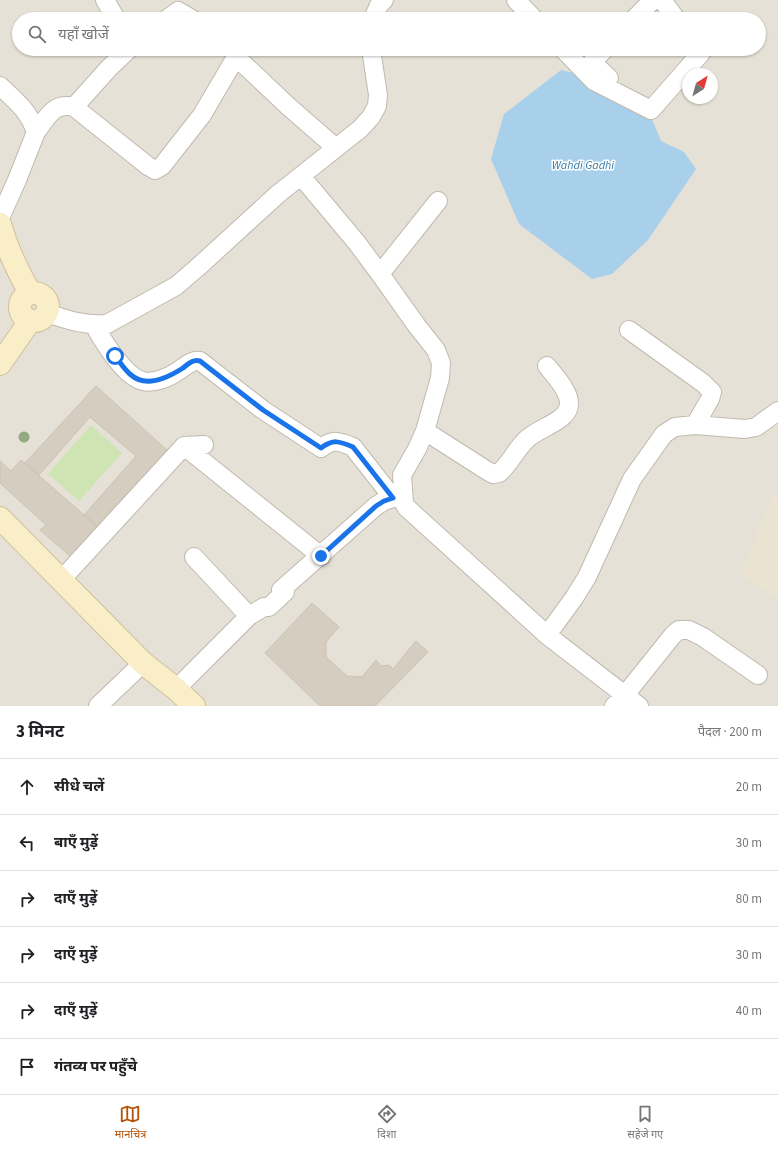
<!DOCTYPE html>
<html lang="hi">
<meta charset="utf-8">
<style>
:root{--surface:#fff;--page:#f6f6f6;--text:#202124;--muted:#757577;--line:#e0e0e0;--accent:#b45309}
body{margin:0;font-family:"Source Sans 3","Noto Sans Devanagari",sans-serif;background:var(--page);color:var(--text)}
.compass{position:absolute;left:682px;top:68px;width:36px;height:36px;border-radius:50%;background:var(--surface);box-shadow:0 1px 3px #0004;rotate:37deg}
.stop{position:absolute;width:12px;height:12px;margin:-9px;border:3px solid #1a73e8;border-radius:50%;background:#fff}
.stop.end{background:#1a73e8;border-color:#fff;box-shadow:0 1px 4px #0008}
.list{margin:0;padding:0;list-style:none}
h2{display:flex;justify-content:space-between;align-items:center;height:52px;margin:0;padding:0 16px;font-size:17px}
h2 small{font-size:13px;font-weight:400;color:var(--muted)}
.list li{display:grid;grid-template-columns:26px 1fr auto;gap:12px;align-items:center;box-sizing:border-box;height:56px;padding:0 16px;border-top:1px solid var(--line)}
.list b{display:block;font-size:15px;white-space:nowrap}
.list em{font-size:13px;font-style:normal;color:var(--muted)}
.icon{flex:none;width:22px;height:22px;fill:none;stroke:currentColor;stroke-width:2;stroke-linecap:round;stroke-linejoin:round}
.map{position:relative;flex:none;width:778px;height:706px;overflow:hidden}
.search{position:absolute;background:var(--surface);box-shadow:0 1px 3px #0004;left:12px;right:12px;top:12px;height:44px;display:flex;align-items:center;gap:10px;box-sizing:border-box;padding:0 14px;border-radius:22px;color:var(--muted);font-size:15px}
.sheet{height:388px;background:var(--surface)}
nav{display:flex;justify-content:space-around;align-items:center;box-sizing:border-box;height:56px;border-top:1px solid var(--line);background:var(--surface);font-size:11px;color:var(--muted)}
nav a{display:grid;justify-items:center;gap:2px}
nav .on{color:var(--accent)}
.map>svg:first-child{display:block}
.residential{fill:#e6e1d6;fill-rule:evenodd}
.education{fill:#eae3d2}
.green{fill:#cee4b3}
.water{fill:#a8d0eb}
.building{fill:#d6cdc1;stroke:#cdc2b1}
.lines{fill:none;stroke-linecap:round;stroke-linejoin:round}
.street-casing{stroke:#c0b9ae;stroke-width:20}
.secondary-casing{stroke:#cfc19a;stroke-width:24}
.street{stroke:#fff;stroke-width:18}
.secondary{stroke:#faeec9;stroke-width:22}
.tree{fill:#95aa82}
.route{stroke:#1a73e8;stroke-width:5}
.labels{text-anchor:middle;stroke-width:3;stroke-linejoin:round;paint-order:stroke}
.water-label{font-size:12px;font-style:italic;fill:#387aa9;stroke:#fff}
</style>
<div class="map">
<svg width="778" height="706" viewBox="0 0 778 706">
<rect width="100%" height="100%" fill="#f2efe7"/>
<path class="residential" d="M0,0H778V706H0ZM19,19H759V49H19ZM688,74H712V98H688Z"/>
<path class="education" d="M773,494L778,498V598L741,576Z"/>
<path class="green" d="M91,425L122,453L79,501L48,474Z"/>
<path class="water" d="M561,70L608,81L648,110L661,141L684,152L696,169L648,240L612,274L592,279L519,224L491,159L504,114Z"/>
<path class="building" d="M96,386L167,450L98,527L84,515L136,456L90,417L39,475L25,463Z
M21,460L98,527L70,556L40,530L46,525L0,483V461L11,471Z
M312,603L339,627L326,642V657L347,676L362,677L376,660L381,666L389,665L393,669L416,641L428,652L375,706H320L265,653Z"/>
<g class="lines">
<g class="street-casing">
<path id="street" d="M105,0L116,19
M516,0L534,19
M662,0L676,19
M167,19L178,11L192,19
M373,19L379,5L384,0
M634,19L653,0
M563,49L594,81L651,110L701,53L698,49
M605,49L592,62L609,78
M236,57L289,107L335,147
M0,86C16,101 28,110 36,132L17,180L0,218
M74,107L109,68L129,49
M36,132C47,118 53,102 74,107L148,166L155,170L162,166L202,115L236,57L235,49
M301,176L357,243L380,274L417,326L436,350L441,363L440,378L425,431L417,449L402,475L404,503L406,507L547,635L639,706
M380,274L438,201
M47,313C68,320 85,326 107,324L176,286L197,268L278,194L360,129L371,117L377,106L378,95L371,49
M94,325C103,341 125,377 143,381C153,384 170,377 178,371C185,367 192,359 200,361L263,410L321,448C333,439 339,441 353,447L393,498
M629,330L703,383L712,392L710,399L695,425
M425,431L486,470L493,474L499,473C510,464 516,449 527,439C536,431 548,427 558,420C583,404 559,381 547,366
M184,446L321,556
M194,557L249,616
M62,579L184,446L204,445
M547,635L574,598L587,577L632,479L664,434L675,427L695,425L745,429L756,427L778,411
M176,689L249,616L264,607H269L285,592L281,590L376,506L384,501L403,495
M98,706L143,663
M614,706L625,695L673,635L679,630H689L703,637L758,675"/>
</g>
<g class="secondary-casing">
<path id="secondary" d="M0,224C7,249 17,270 30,293
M20 307a14 14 0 1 1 28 0a14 14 0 1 1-28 0Z
M0,364L30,321
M0,518L143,663L176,689L194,706"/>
</g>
<use href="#street" class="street"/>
<use href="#secondary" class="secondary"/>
</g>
<circle class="tree" cx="24" cy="437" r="5.5"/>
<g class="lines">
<path class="route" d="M115,356C120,362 125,370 131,375C146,388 169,377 183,368C188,364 193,359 200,361L263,410L321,448C333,439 339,441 353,447L393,498L384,501L376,506L321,556"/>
</g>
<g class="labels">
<g class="water-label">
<text x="583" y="169">Wahdi Gadhi</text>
</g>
</g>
</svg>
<svg class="compass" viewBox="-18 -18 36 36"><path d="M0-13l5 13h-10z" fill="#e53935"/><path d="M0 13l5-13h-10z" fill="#757577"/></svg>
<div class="stop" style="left:115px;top:356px"></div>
<div class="stop end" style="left:321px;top:556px"></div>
<div class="search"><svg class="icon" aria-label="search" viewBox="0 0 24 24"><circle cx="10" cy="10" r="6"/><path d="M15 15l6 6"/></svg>यहाँ खोजें</div>
</div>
<section class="sheet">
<h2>3 मिनट<small>पैदल · 200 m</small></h2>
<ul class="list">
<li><svg class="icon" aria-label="ahead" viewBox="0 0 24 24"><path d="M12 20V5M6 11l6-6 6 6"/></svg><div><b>सीधे चलें</b></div><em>20 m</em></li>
<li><svg class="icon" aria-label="left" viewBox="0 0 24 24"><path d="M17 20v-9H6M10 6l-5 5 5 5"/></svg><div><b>बाएँ मुड़ें</b></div><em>30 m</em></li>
<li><svg class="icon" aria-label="right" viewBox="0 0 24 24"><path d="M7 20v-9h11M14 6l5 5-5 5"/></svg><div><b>दाएँ मुड़ें</b></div><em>80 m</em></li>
<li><svg class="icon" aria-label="right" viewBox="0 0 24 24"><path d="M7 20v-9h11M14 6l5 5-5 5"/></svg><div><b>दाएँ मुड़ें</b></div><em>30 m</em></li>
<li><svg class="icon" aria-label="right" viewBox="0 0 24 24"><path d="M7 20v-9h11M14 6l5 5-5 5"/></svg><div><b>दाएँ मुड़ें</b></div><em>40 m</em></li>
<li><svg class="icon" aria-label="arrive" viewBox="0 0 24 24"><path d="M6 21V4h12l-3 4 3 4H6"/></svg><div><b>गंतव्य पर पहुँचे</b></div></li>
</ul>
</section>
<nav>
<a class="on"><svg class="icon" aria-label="map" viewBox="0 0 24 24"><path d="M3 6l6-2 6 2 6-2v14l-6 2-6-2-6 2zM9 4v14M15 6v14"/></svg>मानचित्र</a>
<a><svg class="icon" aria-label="directions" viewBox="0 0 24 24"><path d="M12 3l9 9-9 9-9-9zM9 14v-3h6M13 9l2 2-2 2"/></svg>दिशा</a>
<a><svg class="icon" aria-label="saved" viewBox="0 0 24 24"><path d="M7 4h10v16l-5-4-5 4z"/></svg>सहेजे गए</a>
</nav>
